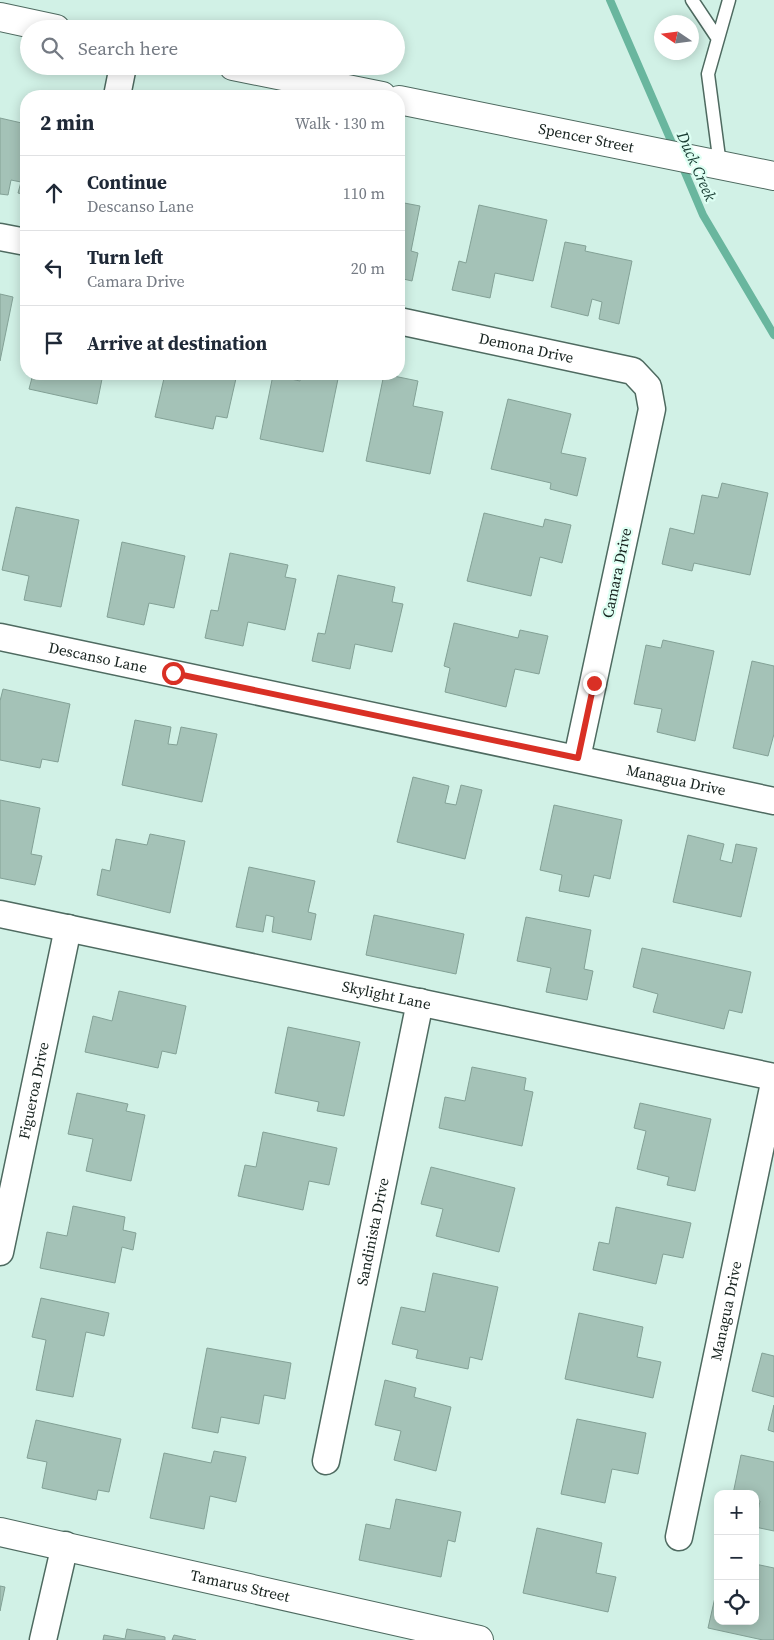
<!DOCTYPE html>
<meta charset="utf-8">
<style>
:root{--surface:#fff;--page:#f6f6f7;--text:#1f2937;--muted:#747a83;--line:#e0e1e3}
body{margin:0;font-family:"Source Serif 4",serif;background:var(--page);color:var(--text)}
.controls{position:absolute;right:15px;bottom:15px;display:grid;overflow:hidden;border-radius:10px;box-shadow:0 2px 12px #0003}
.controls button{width:45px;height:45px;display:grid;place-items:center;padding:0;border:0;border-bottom:1px solid var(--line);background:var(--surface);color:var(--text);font:25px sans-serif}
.compass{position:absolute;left:654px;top:15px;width:45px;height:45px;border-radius:50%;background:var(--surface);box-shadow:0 2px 12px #0003;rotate:283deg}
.stop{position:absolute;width:15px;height:15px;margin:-11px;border:4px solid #d93025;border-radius:50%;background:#fff}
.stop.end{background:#d93025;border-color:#fff;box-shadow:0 1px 5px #0008}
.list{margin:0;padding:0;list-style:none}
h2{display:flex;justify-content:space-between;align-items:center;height:65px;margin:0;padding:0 20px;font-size:21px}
h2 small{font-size:16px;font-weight:400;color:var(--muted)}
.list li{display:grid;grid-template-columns:32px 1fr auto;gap:15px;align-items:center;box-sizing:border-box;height:75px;padding:0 20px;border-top:1px solid var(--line)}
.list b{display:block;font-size:19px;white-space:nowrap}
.list p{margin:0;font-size:16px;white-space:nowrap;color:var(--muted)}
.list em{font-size:16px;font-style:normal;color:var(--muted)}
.icon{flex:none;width:28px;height:28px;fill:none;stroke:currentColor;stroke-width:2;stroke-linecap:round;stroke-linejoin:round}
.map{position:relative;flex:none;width:774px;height:1640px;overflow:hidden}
.search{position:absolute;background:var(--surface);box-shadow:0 2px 12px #0003;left:20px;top:20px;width:385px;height:55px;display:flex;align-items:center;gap:12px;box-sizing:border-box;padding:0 18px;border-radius:28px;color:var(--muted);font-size:19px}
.panel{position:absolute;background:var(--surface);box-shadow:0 2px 12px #0003;left:20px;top:90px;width:385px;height:290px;border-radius:20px}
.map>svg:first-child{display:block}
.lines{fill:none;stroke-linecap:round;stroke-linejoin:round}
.stream{stroke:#69b69e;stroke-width:8}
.building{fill:#a4c2b7;stroke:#83a196}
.service-casing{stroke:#4e6a60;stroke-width:15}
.minor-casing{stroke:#4e6a60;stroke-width:29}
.tertiary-casing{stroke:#4e6a60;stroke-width:30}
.service{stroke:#fff;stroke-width:12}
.minor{stroke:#fff;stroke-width:26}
.tertiary{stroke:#fff;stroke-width:28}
.route{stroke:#d93025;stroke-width:6}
.labels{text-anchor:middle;stroke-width:4.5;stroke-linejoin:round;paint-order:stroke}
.street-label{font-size:15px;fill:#16221e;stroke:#defff3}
.water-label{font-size:16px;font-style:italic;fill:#183c32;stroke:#defff3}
</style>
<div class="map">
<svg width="774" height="1640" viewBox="0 0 774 1640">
<rect width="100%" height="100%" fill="#d1f1e6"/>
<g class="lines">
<path class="stream" d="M610,0L675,150
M681,163L703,215L774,335"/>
</g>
<path class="building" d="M0,118L26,124V195L18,193L21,182L11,180L8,195L0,194Z
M399,202L420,206L411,251L418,253L412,281L399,278Z
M479,205L547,220L533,281L495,273L490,298L452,290L459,261L466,263Z
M565,242L586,246L585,251L632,261L619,324L599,319L602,302L592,299L588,316L551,307Z
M0,294L13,297L0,361Z
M33,374H103L97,404L29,389Z
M165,374H237L227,418L216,416L213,429L155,417Z
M301,374H339L323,452L260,439L273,375L300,381Z
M384,374L418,381L413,406L443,412L430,474L366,461Z
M508,399L571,414L561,453L586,458L577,496L550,489L551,483L491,469Z
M722,483L768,493L750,575L694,563L692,571L662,564L670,528L694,534L702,495L718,498Z
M16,507L79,520L61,607L24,600L29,576L2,570Z
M484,513L543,527L545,519L571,525L562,563L540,557L531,596L467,581Z
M122,542L185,556L174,608L149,603L144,625L107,617Z
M230,553L288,565L285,577L296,579L285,630L248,622L243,646L205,638L211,610L218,611Z
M338,575L395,587L392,602L403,604L392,652L355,644L350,669L312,661L318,633L325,634Z
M454,623L518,638L520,630L548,636L539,674L515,669L506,707L445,692L450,668L444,666Z
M663,640L714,651L695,741L657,732L662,709L634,704L646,645L661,648Z
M752,661L774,666V734L768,756L733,748Z
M3,689L70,704L58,762L42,759L40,768L0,760V701Z
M135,720L171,727L168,744L177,745L181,727L217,734L202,802L122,785Z
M413,777L449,786L445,803L456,805L461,785L482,790L465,859L397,842Z
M0,800L40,808L31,854L42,856L35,885L0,878Z
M554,805L622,820L610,879L594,875L589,897L559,891L562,875L540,870Z
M150,834L185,841L170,913L97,895L102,869L110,871L116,839L147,845Z
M688,835L724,844L720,860L732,863L736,844L757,848L741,917L673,902Z
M249,867L315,881L308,912L316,914L311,940L272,932L274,917L266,915L263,932L236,927Z
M374,915L464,934L456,974L366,955Z
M526,917L591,930L584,969L593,971L587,1000L546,992L551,968L517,961Z
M642,948L751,972L742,1013L729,1010L724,1029L653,1012L658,994L633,987Z
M119,991L186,1006L176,1054L162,1051L158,1068L85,1052L93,1016L112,1021Z
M288,1027L360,1042L344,1116L317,1111L319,1102L275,1093Z
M472,1067L526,1078L524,1090L533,1092L522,1146L439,1128L445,1097L465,1101Z
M77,1093L128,1104L126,1111L145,1115L131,1181L86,1171L93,1139L68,1134Z
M640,1103L711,1119L695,1191L667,1185L669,1177L637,1169L646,1131L634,1128Z
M263,1132L337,1148L329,1185L309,1181L303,1210L238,1196L245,1165L256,1167Z
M431,1167L515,1188L499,1252L436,1236L443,1209L421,1204Z
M73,1206L125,1217L123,1230L136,1233L133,1250L122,1247L115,1283L40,1268L47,1232L67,1236Z
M616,1207L691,1223L683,1258L663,1254L656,1284L593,1270L599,1242L609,1244Z
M433,1273L498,1287L482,1360L470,1357L468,1369L416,1358L418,1350L392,1344L401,1307L425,1312Z
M41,1298L109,1313L104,1336L86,1332L73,1397L36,1390L46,1340L32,1337Z
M579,1313L643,1327L637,1357L661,1362L653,1398L565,1379Z
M207,1348L291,1363L285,1399L264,1395L259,1424L221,1417L218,1433L192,1428Z
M762,1353L774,1356V1397L752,1391Z
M385,1380L416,1388L414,1397L451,1407L436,1471L394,1460L401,1431L375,1425Z
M774,1405V1432L768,1430Z
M577,1419L646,1433L638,1474L612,1469L605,1503L561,1494Z
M36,1420L121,1439L109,1492L98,1490L96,1500L42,1488L47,1462L27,1458Z
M214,1451L246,1457L236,1502L210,1496L204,1529L150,1518L164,1453L211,1463Z
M741,1455L774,1462V1531L755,1527L760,1501L755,1500V1494H733Z
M396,1499L461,1512L455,1542L448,1540L441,1577L359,1560L366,1524L390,1529Z
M537,1528L602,1543L596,1573L616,1577L608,1612L523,1593Z
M755,1564L774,1568V1640H763L708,1628L716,1593H718V1621H755Z
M0,1586L5,1587L0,1611Z
M127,1629L165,1637V1640H103L104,1635L125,1639Z
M174,1635L196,1640H172Z"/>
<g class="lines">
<g class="service-casing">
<path id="service" d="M692,0L718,39
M720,165L708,74L729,0"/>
</g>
<g class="minor-casing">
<g id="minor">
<path d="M117,96L123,66"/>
<path d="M0,237L26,242"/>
<path id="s1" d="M399,321L633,371L648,387L652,409L577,758"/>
<path id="s2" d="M0,637L774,801"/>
<path id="s3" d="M0,914L774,1077"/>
<path id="s4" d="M0,1252L68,928"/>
<path id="s5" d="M326,1461L420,1002"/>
<path id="s6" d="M679,1537L774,1083"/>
<path d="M43,1640L65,1545"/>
</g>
</g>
<g class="tertiary-casing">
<g id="tertiary">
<path d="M0,17L56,29"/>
<path d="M233,66L382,96"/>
<path id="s7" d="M399,100L774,176"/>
<path id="s8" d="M0,1532L479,1640"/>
</g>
</g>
<use href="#service" class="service"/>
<use href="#minor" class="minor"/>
<use href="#tertiary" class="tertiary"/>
</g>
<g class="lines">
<path class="route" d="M173,673L578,758L594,683"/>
</g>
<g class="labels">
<g class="street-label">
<text dy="5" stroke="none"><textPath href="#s7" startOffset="191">Spencer Street</textPath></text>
<text dy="5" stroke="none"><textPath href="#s1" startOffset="130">Demona Drive</textPath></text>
<text transform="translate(617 573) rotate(-78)" y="5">Camara Drive</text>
<text dy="5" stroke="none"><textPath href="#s2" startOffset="100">Descanso Lane</textPath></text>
<text dy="5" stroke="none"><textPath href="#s2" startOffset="691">Managua Drive</textPath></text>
<text dy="5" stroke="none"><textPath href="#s3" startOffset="395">Skylight Lane</textPath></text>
<text dy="5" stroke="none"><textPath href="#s4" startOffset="165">Figueroa Drive</textPath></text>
<text dy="5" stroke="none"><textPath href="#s5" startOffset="234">Sandinista Drive</textPath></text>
<text dy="5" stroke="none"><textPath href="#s6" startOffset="231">Managua Drive</textPath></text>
<text dy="5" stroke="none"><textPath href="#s8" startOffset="246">Tamarus Street</textPath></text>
</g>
<g class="water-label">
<text transform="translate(697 166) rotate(66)" y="6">Duck Creek</text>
</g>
</g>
</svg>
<div class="controls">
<button>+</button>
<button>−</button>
<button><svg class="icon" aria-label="locate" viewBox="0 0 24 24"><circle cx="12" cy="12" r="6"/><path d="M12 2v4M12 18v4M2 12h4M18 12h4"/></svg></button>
</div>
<svg class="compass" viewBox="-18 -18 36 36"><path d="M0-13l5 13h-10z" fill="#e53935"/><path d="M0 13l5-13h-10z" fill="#747a83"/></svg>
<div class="stop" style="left:173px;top:673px"></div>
<div class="stop end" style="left:594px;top:683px"></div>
<div class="search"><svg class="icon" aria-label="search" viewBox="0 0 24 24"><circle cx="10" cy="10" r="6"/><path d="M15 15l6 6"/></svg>Search here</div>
<section class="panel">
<h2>2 min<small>Walk · 130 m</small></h2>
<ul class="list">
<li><svg class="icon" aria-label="ahead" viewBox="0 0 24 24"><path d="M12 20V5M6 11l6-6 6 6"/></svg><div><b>Continue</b><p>Descanso Lane</p></div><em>110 m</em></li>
<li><svg class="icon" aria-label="left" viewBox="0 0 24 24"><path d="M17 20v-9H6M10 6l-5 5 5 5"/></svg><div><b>Turn left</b><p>Camara Drive</p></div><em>20 m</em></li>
<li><svg class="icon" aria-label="arrive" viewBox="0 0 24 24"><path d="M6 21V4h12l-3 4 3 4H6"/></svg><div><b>Arrive at destination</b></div></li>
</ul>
</section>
</div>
